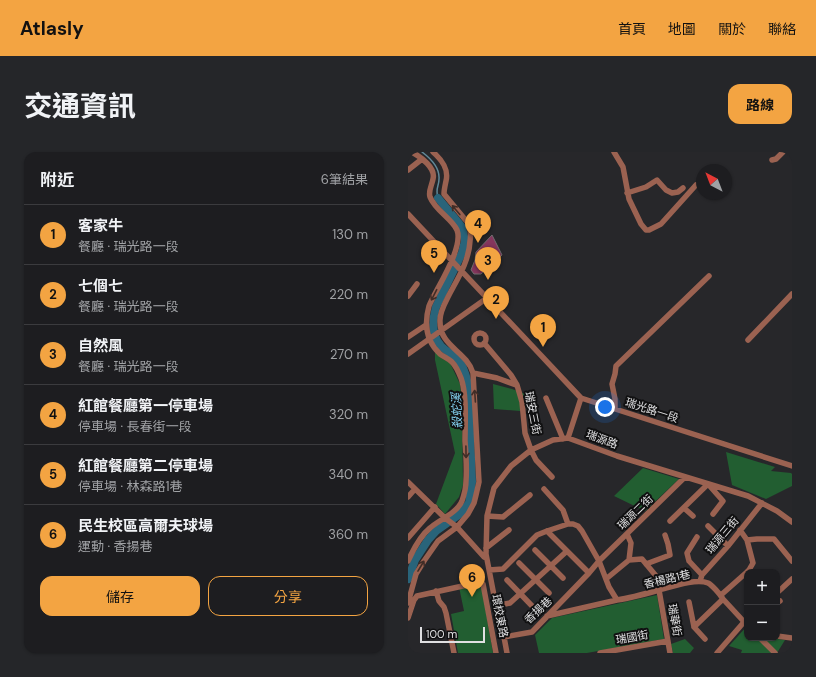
<!DOCTYPE html>
<html lang="zh-TW">
<meta charset="utf-8">
<style>
:root{--surface:#1d1d20;--page:#252629;--text:#f1f3f6;--muted:#a0a2a5;--line:#3b3b3e;--accent:#f3a442}
body{margin:0;font-family:"DM Sans","Noto Sans TC",sans-serif;background:var(--page);color:var(--text)}
.controls{position:absolute;right:12px;bottom:12px;display:grid;overflow:hidden;border-radius:8px;box-shadow:0 1px 3px #0004}
.controls button{width:36px;height:36px;display:grid;place-items:center;padding:0;border:0;border-bottom:1px solid var(--line);background:var(--surface);color:var(--text);font:20px sans-serif}
.compass{position:absolute;left:288px;top:12px;width:36px;height:36px;border-radius:50%;background:var(--surface);box-shadow:0 1px 3px #0004;rotate:318deg}
.scale{position:absolute;left:12px;bottom:10px;width:65px;box-sizing:border-box;padding-left:4px;border:2px solid #e0e0e2;border-top:0;font-size:11px;line-height:14px;white-space:nowrap;color:#e0e0e2;-webkit-text-stroke:3px #101011;paint-order:stroke}
.you{position:absolute;left:197px;top:255px;width:14px;height:14px;margin:-10px;border:3px solid #fff;border-radius:50%;background:#1a73e8;box-shadow:0 0 0 6px #1a73e833}
.badge{display:grid;place-items:center;width:26px;height:26px;border-radius:50%;background:var(--accent);color:#111;font-size:13px;font-weight:700}
.pin{position:absolute;translate:-50% -33px;filter:drop-shadow(0 1px 2px #0008)}
.pin::after{content:'';position:absolute;top:21px;width:14px;height:12px;background:inherit;clip-path:polygon(0 0,100% 0,50% 100%)}
.list{margin:0;padding:0;list-style:none}
h2{display:flex;justify-content:space-between;align-items:center;height:52px;margin:0;padding:0 16px;font-size:17px}
h2 small{font-size:13px;font-weight:400;color:var(--muted)}
.list li{display:grid;grid-template-columns:26px 1fr auto;gap:12px;align-items:center;box-sizing:border-box;height:60px;padding:0 16px;border-top:1px solid var(--line)}
.list b{display:block;font-size:15px;white-space:nowrap}
.list p{margin:0;font-size:13px;white-space:nowrap;color:var(--muted)}
.list em{font-size:13px;font-style:normal;color:var(--muted)}
.actions{display:flex;gap:8px;padding:12px 16px}
.actions a{flex:1;padding:9px 0;border:1px solid var(--accent);border-radius:12px;text-align:center;font-size:14px;color:var(--accent)}
.actions .main{background:var(--accent);color:#111}
.map{position:relative;flex:none;width:384px;height:501px;overflow:hidden;border-radius:12px}
header{display:flex;align-items:center;gap:24px;box-sizing:border-box;height:56px;padding:0 20px;background:var(--accent);color:#111}
header strong{font-size:19px}
nav{display:flex;gap:22px;margin-inline-start:auto;font-size:14px}
.intro{display:flex;align-items:center;justify-content:space-between;box-sizing:border-box;height:96px;padding:0 24px}
h1{margin:0;font-size:28px}
.button{padding:10px 18px;border-radius:12px;background:var(--accent);color:#111;font-size:14px;font-weight:700}
main{display:flex;gap:24px;padding:0 24px}
aside{flex:1;background:var(--surface);border-radius:12px;box-shadow:0 1px 3px #0004}
.map>svg:first-child{display:block}
.green{fill:#225e31}
.lines{fill:none;stroke-linecap:round;stroke-linejoin:round}
.stream{stroke:#608999;stroke-width:1.5}
.river{stroke:#29647a;stroke-width:8}
.building{fill:#85365d;stroke:#726e70}
.minor{stroke:#9b6251;stroke-width:5.5}
.oneway{stroke:#412d27}
.labels{text-anchor:middle;stroke-width:4;stroke-linejoin:round;paint-order:stroke}
.street-label{font-size:11px;fill:#e0e0e2;stroke:#101011}
.water-label{font-size:12px;font-style:italic;fill:#84d2f2;stroke:#101011}
</style>
<header>
<strong>Atlasly</strong>
<nav><a>首頁</a><a>地圖</a><a>關於</a><a>聯絡</a></nav>
</header>
<div class="intro"><h1>交通資訊</h1><a class="button">路線</a></div>
<main>
<aside>
<h2>附近<small>6筆結果</small></h2>
<ul class="list">
<li><span class="badge">1</span><div><b>客家牛</b><p>餐廳 · 瑞光路一段</p></div><em>130 m</em></li>
<li><span class="badge">2</span><div><b>七個七</b><p>餐廳 · 瑞光路一段</p></div><em>220 m</em></li>
<li><span class="badge">3</span><div><b>自然風</b><p>餐廳 · 瑞光路一段</p></div><em>270 m</em></li>
<li><span class="badge">4</span><div><b>紅館餐廳第一停車場</b><p>停車場 · 長春街一段</p></div><em>320 m</em></li>
<li><span class="badge">5</span><div><b>紅館餐廳第二停車場</b><p>停車場 · 林森路1巷</p></div><em>340 m</em></li>
<li><span class="badge">6</span><div><b>民生校區高爾夫球場</b><p>運動 · 香揚巷</p></div><em>360 m</em></li>
</ul>
<div class="actions"><a class="main">儲存</a><a>分享</a></div>
</aside>
<div class="map">
<svg width="384" height="501" viewBox="0 0 384 501">
<rect width="100%" height="100%" fill="#27272a"/>
<path class="green" d="M27,200L35,207L42,211L52,232L54,249L55,333L51,345L37,362L28,352L47,301L27,208Z
M85,232L104,237L126,245L112,259L86,257Z
M318,300L367,315L363,319L383,321L384,322V334L358,347L324,333Z
M235,316L271,327L237,359L206,344Z
M73,431L85,501H50L43,462L56,459L51,435Z
M249,443L256,487L179,501H131L127,483L144,466Z
M339,474V486H362L377,488L369,501H333L334,498L321,494Z
M277,487L286,496L282,501H265L263,492Z"/>
<g class="lines">
<path class="stream" d="M14,0C22,6 32,15 31,27C31,35 27,36 30,46"/>
<path class="river" d="M0,427L7,408L20,388L28,379L52,362L61,351L64,330L60,232C58,223 55,212 49,206C44,202 38,199 33,194C23,183 24,169 28,155L54,101L57,89L54,75L30,46"/>
</g>
<path class="building" d="M84,83L94,103L73,122H66L63,118L67,108L68,100Z"/>
<g class="lines">
<path class="minor" d="M206,0L215,15L221,47L233,72L238,78H241L253,72L288,33
M364,8L368,7L375,0
M0,18L14,7
M219,41L238,35L249,28L258,38L264,41L270,40L275,36
M0,62L173,246L384,314
M0,144L9,132
M66 187a6 6 0 1 1 12 0a6 6 0 1 1-12 0Z
M0,185L18,173
M340,188L384,142
M76,191L103,223L109,233L114,250L117,281L123,298L128,308L144,325
M0,202L79,146
M65,221L89,226L108,233
M138,246L155,287
M207,257V247L204,232L207,222L208,214L301,124
M160,286L173,246
M277,325L191,409L181,421L124,480L96,485L88,454L78,402L79,364L86,336L103,314L123,298L145,288L160,286L209,304L340,344L369,359L384,370
M0,330L37,366L49,375L76,405
M136,337L155,358L160,372
M0,345L7,337
M276,356L285,364
M79,364L95,365L122,343
M262,369L300,332L315,349L305,362
M300,374L320,394
M332,378L339,388L345,411L341,418L339,420
M139,379L181,421
M219,382L223,391L221,408
M289,385L279,401L281,409L294,423
M0,386L27,355
M339,388L349,387H366L384,409
M78,396L101,378
M127,398L155,426
M0,409C5,398 12,384 22,376C31,368 49,361 54,349C56,343 58,335 58,329C59,316 58,302 57,289C57,272 59,242 53,226C51,221 48,214 44,210C41,207 36,205 32,202C18,189 16,172 21,154C28,137 56,96 49,78C44,67 27,58 22,45C20,39 24,33 25,27C28,16 13,5 4,0
M111,411L141,441
M238,412L262,403L260,392L257,383
M81,418L95,417L129,383L139,379L160,372H165L170,374L174,379L191,409L201,435L209,448C223,446 237,442 251,438C263,435 288,426 300,431C304,433 312,442 315,447L339,473
M198,427L221,408L234,407L258,436
M99,428L126,456
M292,429L294,423L320,394L354,351
M251,438L262,501
M28,439L31,449L36,455L38,461L46,501
M371,439L384,427
M313,443L339,420
M281,450L286,475L297,487
M0,451L8,422L16,409L30,389L49,375L60,362L66,351L68,343L71,330L65,221C58,198 31,195 32,168C32,159 37,151 41,143C50,126 61,109 62,89C63,83 63,77 60,71L36,42C36,38 37,34 38,29C41,17 34,8 25,0
M369,451L372,449
M88,454L102,451L159,399
M139,464L209,448
M0,466L6,448L9,444L73,430L75,432L88,501
M369,466V467
M286,475L315,447
M369,484L384,486
M96,485L99,501
M352,486L367,501
M192,501L260,489
M309,501L336,470"/>
</g>
<defs><path id="oneway-shaft" d="M-6 0H5M1.5-3L5.5 0L1.5 3" fill="none" stroke-width="1.6" stroke-linecap="round" stroke-linejoin="round"/></defs>
<g class="oneway">
<use href="#oneway-shaft" transform="translate(48 58) rotate(-130)"/>
<use href="#oneway-shaft" transform="translate(26 143) rotate(117)"/>
<use href="#oneway-shaft" transform="translate(67 244) rotate(-94)"/>
<use href="#oneway-shaft" transform="translate(58 300) rotate(89)"/>
<use href="#oneway-shaft" transform="translate(13 414) rotate(-59)"/>
</g>
<g class="labels">
<g class="street-label">
<text transform="translate(244 258) rotate(18)" y="4">瑞光路一段</text>
<text transform="translate(125 261) rotate(79)" y="4">瑞安三街</text>
<text transform="translate(194 287) rotate(20)" y="4">瑞源路</text>
<text transform="translate(227 360) rotate(-44)" y="4">瑞源二街</text>
<text transform="translate(314 383) rotate(-50)" y="4">瑞源三街</text>
<text transform="translate(259 427) rotate(-13)" y="4">香楊路1巷</text>
<text transform="translate(130 458) rotate(-43)" y="4">香揚巷</text>
<text transform="translate(92 464) rotate(79)" y="4">環校東路</text>
<text transform="translate(267 468) rotate(80)" y="4">瑞華街</text>
<text transform="translate(224 485) rotate(-10)" y="4">瑞國街</text>
</g>
<g class="water-label">
<text transform="translate(49 259) rotate(-92)" y="4">殺蛇溪</text>
</g>
</g>
</svg>
<div class="controls">
<button>+</button>
<button>−</button>
</div>
<svg class="compass" viewBox="-18 -18 36 36"><path d="M0-13l5 13h-10z" fill="#e53935"/><path d="M0 13l5-13h-10z" fill="#a0a2a5"/></svg>
<div class="scale">100 m</div>
<div class="you"></div>
<div class="pin badge" style="left:135px;top:195px">1</div>
<div class="pin badge" style="left:88px;top:167px">2</div>
<div class="pin badge" style="left:80px;top:128px">3</div>
<div class="pin badge" style="left:70px;top:91px">4</div>
<div class="pin badge" style="left:26px;top:121px">5</div>
<div class="pin badge" style="left:64px;top:445px">6</div>
</div>
</main>
